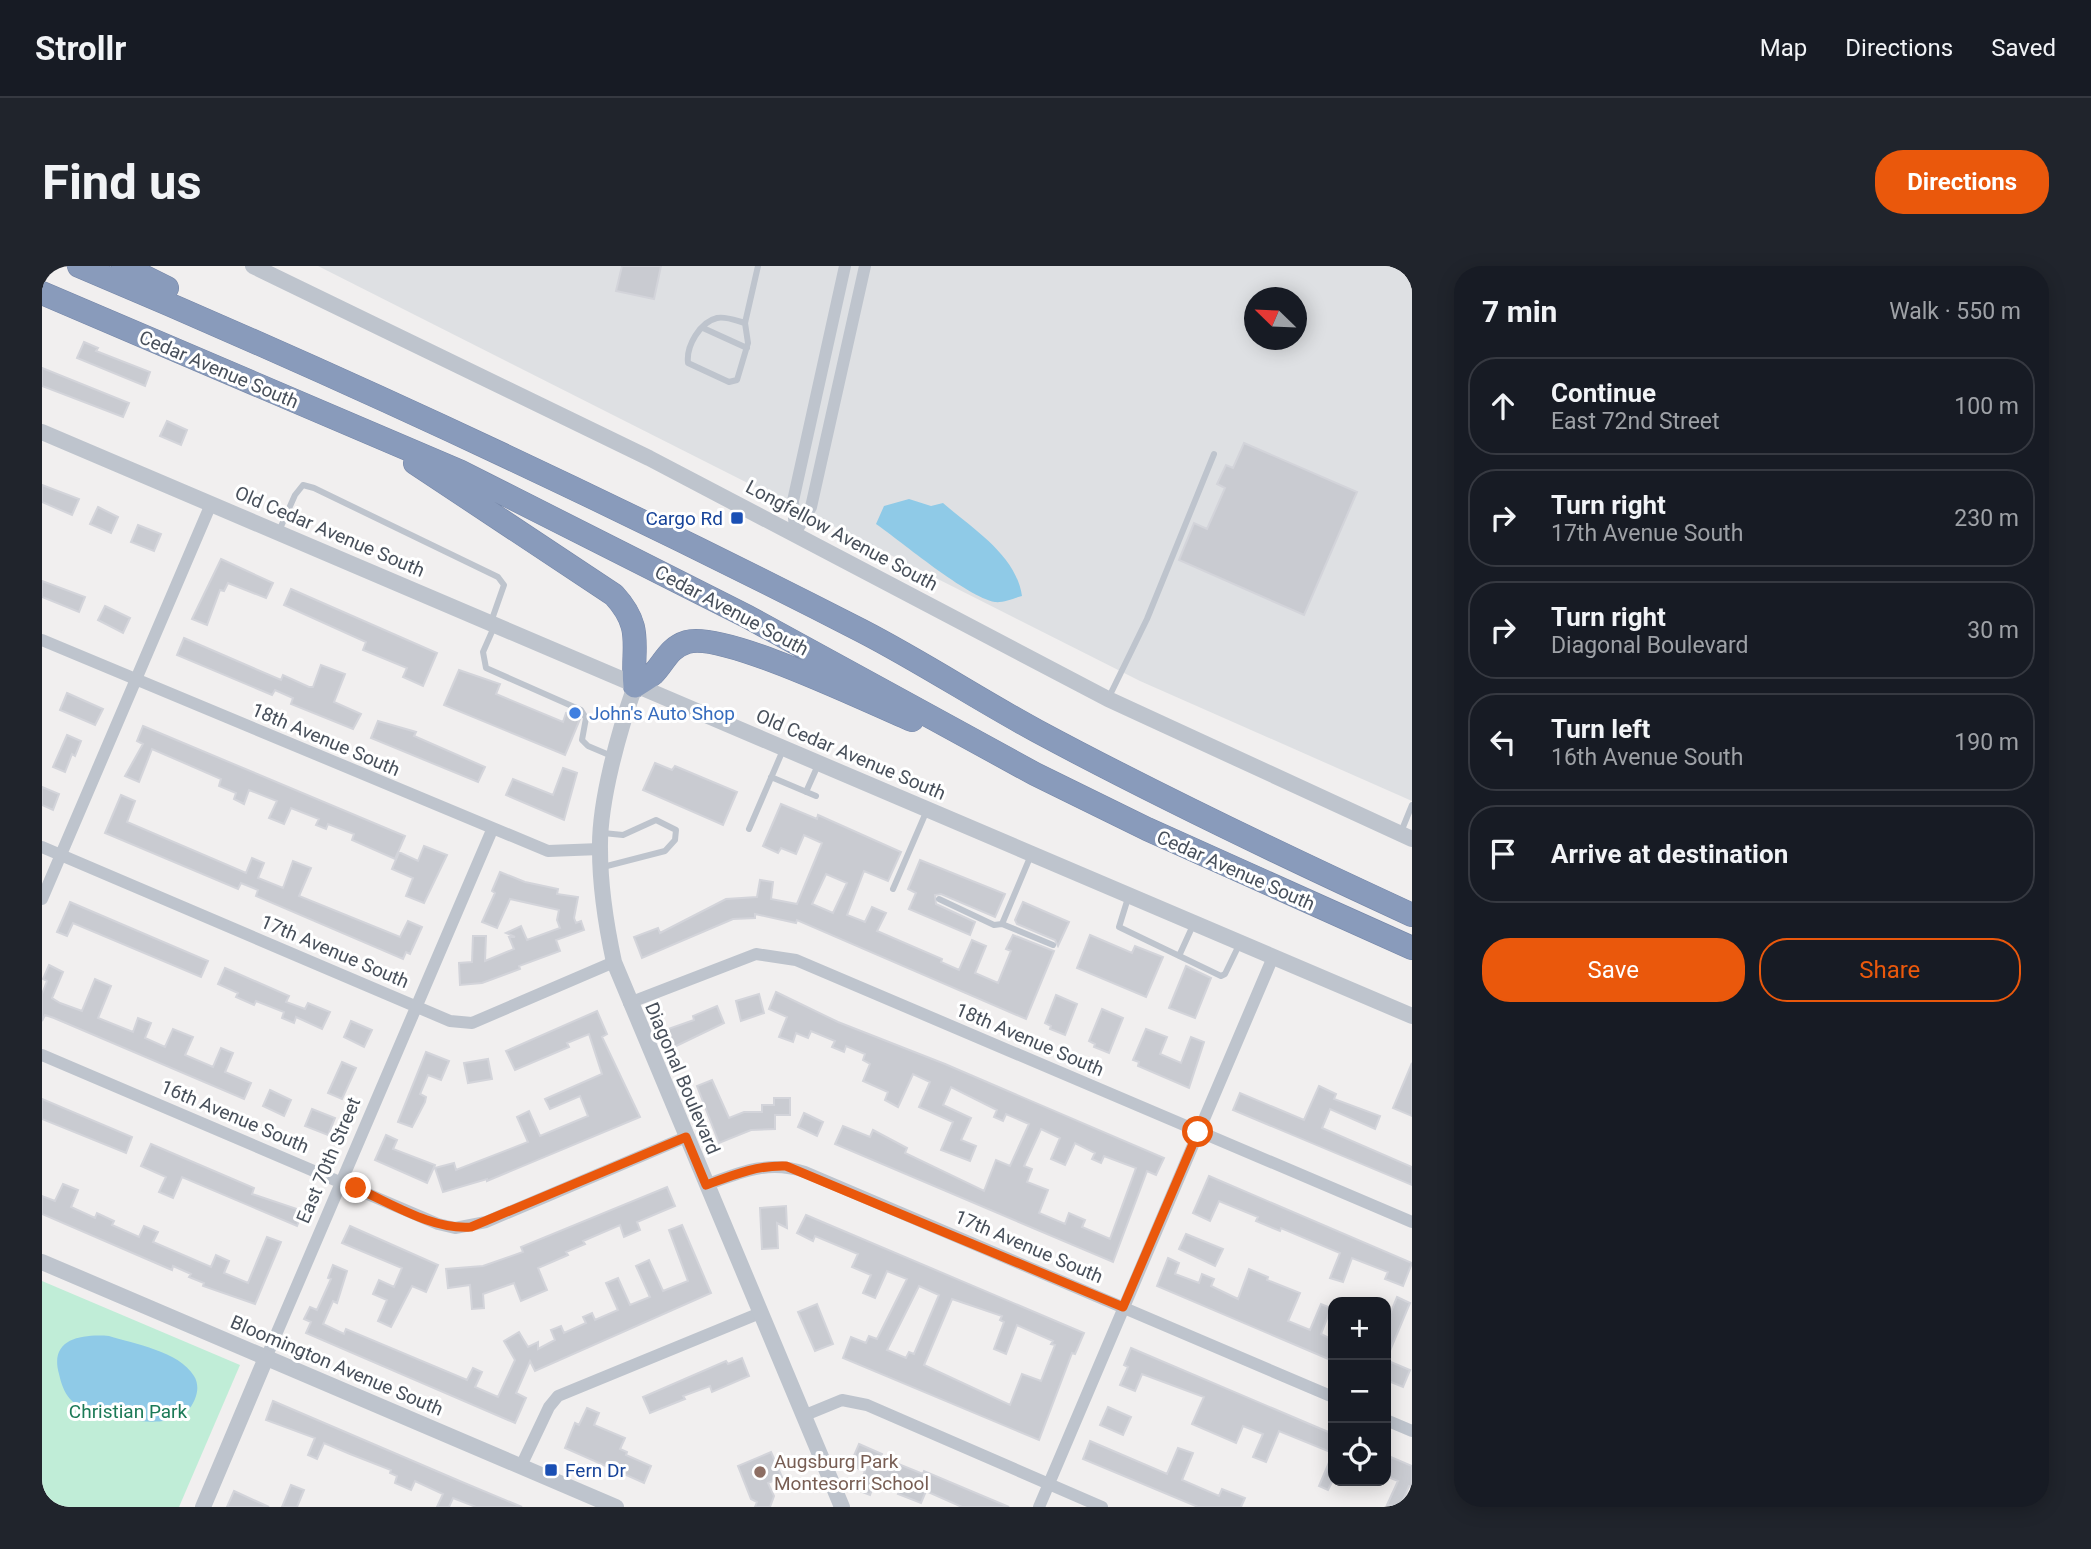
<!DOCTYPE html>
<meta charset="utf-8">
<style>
:root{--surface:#171b24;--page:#20242c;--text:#f1f3f6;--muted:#9ea1a6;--line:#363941;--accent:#ea580c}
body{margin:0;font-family:Roboto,sans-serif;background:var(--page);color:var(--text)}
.controls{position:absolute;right:21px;bottom:21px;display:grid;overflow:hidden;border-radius:14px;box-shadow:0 4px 18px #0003}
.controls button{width:63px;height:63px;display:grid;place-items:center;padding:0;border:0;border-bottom:2px solid var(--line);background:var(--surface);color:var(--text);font:35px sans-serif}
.compass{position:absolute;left:1202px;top:21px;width:63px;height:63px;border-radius:50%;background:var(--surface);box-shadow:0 4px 18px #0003;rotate:293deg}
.stop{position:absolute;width:21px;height:21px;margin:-16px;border:5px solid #ea580c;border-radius:50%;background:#fff}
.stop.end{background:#ea580c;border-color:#fff;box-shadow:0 2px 7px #0008}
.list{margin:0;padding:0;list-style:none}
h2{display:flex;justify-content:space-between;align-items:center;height:91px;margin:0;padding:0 28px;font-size:30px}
h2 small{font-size:23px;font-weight:400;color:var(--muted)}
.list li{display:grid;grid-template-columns:46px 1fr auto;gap:21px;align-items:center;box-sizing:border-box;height:98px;margin:0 14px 14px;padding:0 14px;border:2px solid var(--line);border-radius:28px}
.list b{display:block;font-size:26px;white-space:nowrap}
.list p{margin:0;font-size:23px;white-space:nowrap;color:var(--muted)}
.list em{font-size:23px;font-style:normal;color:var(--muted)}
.actions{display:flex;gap:14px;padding:21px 28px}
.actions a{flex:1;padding:16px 0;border:2px solid var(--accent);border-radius:28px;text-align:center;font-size:24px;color:var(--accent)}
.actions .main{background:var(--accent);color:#fff}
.icon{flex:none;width:38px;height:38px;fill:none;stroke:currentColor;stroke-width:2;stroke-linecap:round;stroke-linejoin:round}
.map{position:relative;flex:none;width:1370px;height:1241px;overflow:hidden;border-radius:28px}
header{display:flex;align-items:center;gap:42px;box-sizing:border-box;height:98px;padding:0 35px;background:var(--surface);border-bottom:2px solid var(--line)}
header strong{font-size:33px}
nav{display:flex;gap:38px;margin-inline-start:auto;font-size:24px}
.intro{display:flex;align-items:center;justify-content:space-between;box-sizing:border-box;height:168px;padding:0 42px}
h1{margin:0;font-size:49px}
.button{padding:18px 32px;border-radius:28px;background:var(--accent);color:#fff;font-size:24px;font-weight:700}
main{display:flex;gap:42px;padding:0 42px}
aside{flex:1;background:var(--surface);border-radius:28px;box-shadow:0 4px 18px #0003}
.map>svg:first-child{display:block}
.airport{fill:#dee0e3;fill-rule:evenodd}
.green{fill:#c0edd7}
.water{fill:#8fcae7}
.building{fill:#c9cbd1;stroke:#d3d4da;stroke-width:2;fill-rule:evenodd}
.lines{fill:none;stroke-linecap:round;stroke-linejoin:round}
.motorway-casing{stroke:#7586a7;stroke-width:24}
.service{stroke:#bec4cd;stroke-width:6}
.minor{stroke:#bec4cd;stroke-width:12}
.tertiary{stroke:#bec4cd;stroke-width:16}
.motorway{stroke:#899bbb;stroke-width:23}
.route{stroke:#ea580c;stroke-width:9}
.transit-dot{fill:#1a4fb4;stroke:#fff;stroke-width:2.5}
.shop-dot{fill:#3f7fe0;stroke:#fff;stroke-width:2.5}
.education-dot{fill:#8d6e63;stroke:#fff;stroke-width:2.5}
.labels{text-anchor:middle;stroke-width:6;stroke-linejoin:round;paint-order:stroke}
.street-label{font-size:19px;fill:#48505b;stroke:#fff}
.transit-label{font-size:19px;fill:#164399;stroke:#fff;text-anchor:end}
.shop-label{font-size:19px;fill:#366cbe;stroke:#fff;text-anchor:start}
.park-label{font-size:19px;fill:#1c7a57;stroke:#fff}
.education-label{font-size:19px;fill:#785e54;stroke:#fff;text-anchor:start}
</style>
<header>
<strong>Strollr</strong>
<nav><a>Map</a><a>Directions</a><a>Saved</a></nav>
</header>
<div class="intro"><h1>Find us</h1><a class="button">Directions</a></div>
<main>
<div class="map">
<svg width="1370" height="1241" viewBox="0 0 1370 1241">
<rect width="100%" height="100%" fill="#f1efef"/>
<path class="airport" d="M276,0H1370V535L1098,415ZM1212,32H1254V74H1212Z"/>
<path class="green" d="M0,1015L198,1099L137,1241H0Z"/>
<path class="water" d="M867,233L889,240L901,237C931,263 974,289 980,330C972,332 961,337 953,336C925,331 860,276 834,258L842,240Z
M67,1070C92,1078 137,1085 152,1110C156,1116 156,1124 154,1130C146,1156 120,1157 97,1155C73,1153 45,1152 28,1133C22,1126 19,1117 17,1108C7,1073 39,1068 67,1070Z"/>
<path class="building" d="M580,0H619L612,33L574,25Z
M42,76L56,82L54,85L108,106L103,120L35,92Z
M0,102L87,137L81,151L0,120Z
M125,155L145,164L139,179L118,170Z
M1202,177L1315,226L1262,349L1137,294L1152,257L1165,263L1183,222L1175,218L1184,199L1191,202Z
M0,219L37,233L30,249L0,236Z
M56,241L76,251L69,267L48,258Z
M96,259L119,268L112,285L89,276Z
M179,293L231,317L224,332L186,317L182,325L178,324L165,359L150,353Z
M0,315L43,331L37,346L0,331Z
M249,323L395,387L381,420L361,411L365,402L321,384L324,376L242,339Z
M63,340L88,352L81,367L56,354Z
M142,372L239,414L241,409L267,421H271L279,399L303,408L292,436L319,448L311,463L249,438L251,432L233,424L230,429L135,389Z
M417,404L458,418L454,428L521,456L524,447L538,453L523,489L402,439Z
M25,427L61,443L53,459L18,444Z
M336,455L374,466L372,470L443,501L436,516L329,472Z
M101,460L363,570L353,593L310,574L312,568L286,558L284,563L274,559L277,553L249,542L242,558L227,552L235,535L207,524L202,538L192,533L194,527L177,520L179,513L110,483L97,516L83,510L101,478L95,475Z
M25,469L39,475L33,490L30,488L23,506L11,501Z
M613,497L630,504L633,500L695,526L681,559L601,524Z
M521,502L535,507L522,554L464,529L471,513L511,529Z
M0,521L17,528L11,544L0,539Z
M79,529L93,535L85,556L204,607L210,592L222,597L216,612L241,622L251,595L269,602L257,630L358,671L366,655L380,661L368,688L364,686L361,693L214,630L216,624L199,617L196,623L63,567Z
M739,538L775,553L776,549L859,586L846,615L822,605L805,649L823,656L830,641L844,647L835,665L900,693L899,696L917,704L930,674L944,680L933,707L956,717L969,685L964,683L971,669L1012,685L984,753L755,654L754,657L713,648V652L691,653L600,692L592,671L616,662L618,667L684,633L715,631L718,614L731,616L729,633L755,638L780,577L762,569L754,588L739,582L736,587L721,580ZM784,608L805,617L791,647L770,638Z
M382,580L405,589L382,637L364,630L371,612L350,603L357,586L376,595Z
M878,594L963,628L953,651L899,628L893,629L894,638L933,656L928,669L867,643L874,627L866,623Z
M458,606L483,616L516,623L515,628L536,631L532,652L534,657L539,655L542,664L514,674L518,685L477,700L478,703L440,717L418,719L417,697L430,696L431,670H444L443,695L472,683L467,671H473L464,667L479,660L485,674L518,662L515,654L517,644L468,633L455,662L440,656L453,627L450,625Z
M28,636L166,695L159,711L31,657L25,670L15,666Z
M981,636L1027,656L1016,680L1013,674L975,658L973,654Z
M1048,669L1090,687L1093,680L1121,691L1104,731L1035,702Z
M7,699L21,706L10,732L18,737L40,745L53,713L69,720L56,752L91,766L96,752L109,757L103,772L123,781L131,763L151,771L143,789L171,801L179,782L191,787L183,806L209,817L202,833L12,752L3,749L0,755V728L5,715L1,713Z
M1144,700L1169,712L1153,752L1127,742Z
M183,702L247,730L244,736L263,743L266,737L288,746L280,763L254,751L252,757L240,752L242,746L214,735L212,739L194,731L196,727L176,718Z
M734,726L796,756L903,798L1122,892L1114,909L1105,905L1071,996L793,878L801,860L828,871L831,864L865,882L863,887L942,925L954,894L968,900L987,858L964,848L961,855L952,851L955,844L909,821L901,839L929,852L919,874L934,880L928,895L899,884L911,856L877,841L888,816L871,808L856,841L843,834L846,826L821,815L828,798L821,794L823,788L804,780L802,786L790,781L793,775L769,765L766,772L754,767L751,776L737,771L745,751L727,743ZM999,863L1018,872L1009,893L1023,899L1033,877L1053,887L1050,893L1059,897L1062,890L1094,902L1068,973L1040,961L1043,954L1027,947L1023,958L997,947L1006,924L985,916L990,903L982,900Z
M717,728L722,747L699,755L694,735Z
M1014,729L1035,738L1023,769L1008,763L1009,760L1003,757Z
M675,740L682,757L632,781L626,763L652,754L651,750Z
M1060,743L1081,752L1067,787L1052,781L1053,778L1047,775Z
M555,745L565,768L560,771L598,851L445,915V913L401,926L393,902L412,897L414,904L486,876L475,851L487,845L498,870L546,850L538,830L508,843L503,833L560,808L547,768L525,777L527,781L473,804L464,785Z
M309,755L330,764L322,781L302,771Z
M1104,763L1125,771L1118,788L1139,797L1149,771L1162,776L1147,822L1096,800L1097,796L1091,794Z
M384,786L407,795L399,814L386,809L378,828L384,831L383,836L370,861L356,856Z
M446,793L450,813L426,817L422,797Z
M300,796L314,802L300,833L286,827Z
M1370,797V850L1351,842Z
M670,814L687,852L702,846H720V839H732V832H748V849H733V863L709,864L677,877L655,820Z
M1277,820L1294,828L1292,833L1338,850L1333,863L1288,843L1280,862L1370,901V919L1191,844L1198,827L1262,854Z
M228,824L249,834L242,850L221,840Z
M0,833L90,871L84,887L0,853Z
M270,843L293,852L286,869L263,860Z
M762,847L781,856L775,870L756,861Z
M344,869L355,874L351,883L393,899L385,917L333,894Z
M109,878L212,922L210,928L261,945L255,960L140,911L131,932L117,926L124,911L99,900Z
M1167,910L1370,997L1361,1020L1343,1013L1346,1006L1310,992L1301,1016L1288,1012L1298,987L1239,962L1238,965L1214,955L1216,951L1177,935L1168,955L1151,947Z
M21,918L36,924L29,941L53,952L55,947L72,955L70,959L97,971L102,960L116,966L111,976L169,1001L174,989L187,995L182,1007L206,1017L225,971L239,976L213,1038L161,1020L162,1017L147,1011L149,1008L131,1000L130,1004L0,948V930L13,935Z
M625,921L633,940L595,956L598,964L582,971L578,959L541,975L543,978L524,986L526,989L496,1002L505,1024L479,1035L472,1017L441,1028L442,1042L430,1043L428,1019L406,1022L404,1003L441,1000L481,986L479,981Z
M744,940L745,962L735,957L736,982L720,983L718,942Z
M764,949L1042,1067L1033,1088L1030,1087L997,1174L801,1092L809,1071L824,1077L827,1070L835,1073L865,1013L845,1005L833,1032L821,1027L829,1009L810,1001L816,988L773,970L771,975L755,967ZM877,1020L897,1029L872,1088L867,1086L864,1092L845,1084ZM910,1033L960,1050L958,1054L962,1056L952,1083L964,1088L975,1059L1011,1075L1009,1078L1013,1079L999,1115L980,1108L968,1139L882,1099Z
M640,959L669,1027L493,1105L488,1095L474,1127L484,1132L473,1157L264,1067L269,1056L262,1053L268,1041L275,1044L289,1013L286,1012L291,999L305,1005L295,1037L291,1035L281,1058L302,1068L304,1063L425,1114L431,1102L440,1106L433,1121L456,1131L473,1094L462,1075L477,1066L486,1081L496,1076V1083L513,1074L509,1064L519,1060L522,1067L544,1057L541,1051L550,1047L553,1054L576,1044L564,1017L576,1012L588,1039L608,1031L594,1000L607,994L621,1025L646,1015L627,964Z
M308,960L396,999L384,1026L370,1020L349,1061L336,1055L345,1034L331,1028L337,1014L352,1021L360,1002L300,977Z
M1144,968L1181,983L1173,1000L1137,983Z
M1126,992L1137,997L1133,1008L1157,1017L1160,1008L1172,1013L1169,1020L1196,1033L1207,1003L1226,1011L1225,1014L1258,1027L1246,1055L1268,1064L1279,1038L1289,1042L1279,1068L1291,1074V1095L1115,1020Z
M1355,1031L1368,1037L1344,1094L1368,1104L1361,1121L1344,1114V1058Z
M775,1038L791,1078L773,1085L756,1046Z
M1089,1082L1291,1168V1214L1286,1224L1277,1220L1291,1187L1237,1165L1224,1196L1211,1191L1221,1168L1201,1160L1194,1177L1150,1158L1162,1131L1100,1108L1093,1125L1078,1119L1086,1101L1082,1099Z
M700,1092L707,1110L670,1126L668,1120L641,1130L643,1133L608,1147L601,1131L684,1095L686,1098Z
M231,1135L420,1216L480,1241H434L411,1232L407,1241H395L401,1228L373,1215L369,1224L353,1217L355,1210L348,1207L349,1204L308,1188L282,1177L275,1193L266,1189L273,1172L224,1154Z
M1066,1141L1089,1151L1081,1169L1058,1159Z
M545,1142L557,1147L552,1159L583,1172L578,1183L585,1186L584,1189L609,1200L602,1217L523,1182L533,1157L537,1159Z
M1048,1175L1125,1208L1136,1182L1151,1187L1140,1214L1177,1230L1180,1223L1203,1232L1199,1241H1156L1041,1193Z
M817,1178L840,1188L839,1191L881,1208L882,1205L967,1241H920L884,1225L879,1237L856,1228L860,1220L835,1210L828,1229L815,1224L823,1205L808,1199Z
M729,1186L740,1211L726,1217L732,1230L728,1241H713L715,1236L709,1233L696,1200Z
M1344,1189L1370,1200V1221L1367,1220L1358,1241L1345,1239L1356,1215L1344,1210Z
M249,1219L262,1224L255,1241H240Z
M192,1225L227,1241H185Z"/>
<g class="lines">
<g class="motorway-casing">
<path id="motorway" d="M37,0C303,112 564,234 820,365C880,396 936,433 995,465C1118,531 1244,591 1370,649
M81,0L125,22
M0,27L417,205L706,351L993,508L1105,563L1370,682
M373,197L572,329C603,363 589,380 593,420C599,416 606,412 611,408C623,396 626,382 645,376C682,365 829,437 870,454"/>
</g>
<path class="service" d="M703,57C695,55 684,50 675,52C658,56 644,80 646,97L687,116L695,114L706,77L703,57L716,0
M661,62L705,82
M237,265L253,229L261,219L272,222L456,311L462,319L449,356
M452,361L441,386L444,402L539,444L544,452L540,474L546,480L572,491
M1067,431L1105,353L1172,188
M729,511L774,530
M764,526L776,499
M707,563L741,484
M1359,566L1370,539
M561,567L581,569L614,554L634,564L633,574L623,585L561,601
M851,623L885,544
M1086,632L1077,661L1179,710L1183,708L1197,679
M897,633L952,659L960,658L1011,679
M960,658L989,589
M1137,690L1152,657"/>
<path class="minor" d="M753,267L769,241L823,0
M753,267L751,235L803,0
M0,374L506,585L558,583
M0,581L408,755L430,757L572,696
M0,633L169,238
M587,737L714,688L754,694L1370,956
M0,789L396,958L413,962L444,956L644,871
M664,919C699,906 726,894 763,906L1291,1131
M224,1092L450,564
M761,1150L800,1134L825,1139L1060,1241
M1344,1154L1370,1165
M479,1200L507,1141L516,1130L718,1047
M997,1241L1231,691"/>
<path class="tertiary" d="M211,0L607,192L1066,433L1370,573
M0,166L1370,750
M593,420C577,465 557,536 558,583C558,621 564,659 572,696L800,1241
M0,996L574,1241
M161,1241L224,1092"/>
<use href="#motorway" class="motorway"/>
</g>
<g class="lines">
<path class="route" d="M314,922C349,937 390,964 429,961L644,871L664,919C691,909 715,899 744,900L1081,1041L1156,866"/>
</g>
<g class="transit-dot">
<rect x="688" y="245" width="14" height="14" rx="3.5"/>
<rect x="502" y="1197" width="14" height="14" rx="3.5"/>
</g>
<circle class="shop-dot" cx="533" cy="447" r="7"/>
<circle class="education-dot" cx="718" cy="1206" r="7"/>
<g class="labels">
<g class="street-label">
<text transform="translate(177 103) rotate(23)" y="7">Cedar Avenue South</text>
<text transform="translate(288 265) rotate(23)" y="7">Old Cedar Avenue South</text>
<text transform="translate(800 269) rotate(28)" y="7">Longfellow Avenue South</text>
<text transform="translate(690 344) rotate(28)" y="7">Cedar Avenue South</text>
<text transform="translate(284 473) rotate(23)" y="7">18th Avenue South</text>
<text transform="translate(809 488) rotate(23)" y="7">Old Cedar Avenue South</text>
<text transform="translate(1194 604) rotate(24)" y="7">Cedar Avenue South</text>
<text transform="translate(293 685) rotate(23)" y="7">17th Avenue South</text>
<text transform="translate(988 773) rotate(23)" y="7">18th Avenue South</text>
<text transform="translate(641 812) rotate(67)" y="7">Diagonal Boulevard</text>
<text transform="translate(193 850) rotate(23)" y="7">16th Avenue South</text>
<text transform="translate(286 894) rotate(-67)" y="7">East 70th Street</text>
<text transform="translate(987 980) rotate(23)" y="7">17th Avenue South</text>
<text transform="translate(295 1099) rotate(23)" y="7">Bloomington Avenue South</text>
</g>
<g class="transit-label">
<text x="681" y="259">Cargo Rd</text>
<text x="523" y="1211" text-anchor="start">Fern Dr</text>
</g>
<g class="shop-label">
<text x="547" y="454">John's Auto Shop</text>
</g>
<g class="park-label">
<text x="86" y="1152">Christian Park</text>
</g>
<g class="education-label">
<text x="732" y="1202">Augsburg Park<tspan x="732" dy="22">Montesorri School</tspan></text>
</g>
</g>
</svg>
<div class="controls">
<button>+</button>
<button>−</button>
<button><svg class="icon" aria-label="locate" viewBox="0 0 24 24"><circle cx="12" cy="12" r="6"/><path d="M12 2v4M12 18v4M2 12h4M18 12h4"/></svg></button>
</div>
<svg class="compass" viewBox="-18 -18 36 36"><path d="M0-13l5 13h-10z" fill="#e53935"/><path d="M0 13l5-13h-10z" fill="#9ea1a6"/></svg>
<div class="stop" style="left:1156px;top:866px"></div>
<div class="stop end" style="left:314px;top:922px"></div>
</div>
<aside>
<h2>7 min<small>Walk · 550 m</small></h2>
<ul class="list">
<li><svg class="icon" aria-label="ahead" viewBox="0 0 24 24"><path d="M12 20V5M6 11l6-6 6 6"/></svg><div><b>Continue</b><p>East 72nd Street</p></div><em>100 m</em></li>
<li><svg class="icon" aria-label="right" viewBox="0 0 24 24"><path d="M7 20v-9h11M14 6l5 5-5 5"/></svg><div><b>Turn right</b><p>17th Avenue South</p></div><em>230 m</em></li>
<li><svg class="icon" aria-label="right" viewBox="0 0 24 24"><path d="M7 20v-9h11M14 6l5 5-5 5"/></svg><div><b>Turn right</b><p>Diagonal Boulevard</p></div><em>30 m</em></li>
<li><svg class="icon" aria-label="left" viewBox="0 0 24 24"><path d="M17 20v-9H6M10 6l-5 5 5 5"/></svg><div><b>Turn left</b><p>16th Avenue South</p></div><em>190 m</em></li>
<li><svg class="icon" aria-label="arrive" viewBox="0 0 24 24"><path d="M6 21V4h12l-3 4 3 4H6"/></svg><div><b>Arrive at destination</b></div></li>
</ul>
<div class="actions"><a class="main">Save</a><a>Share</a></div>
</aside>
</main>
